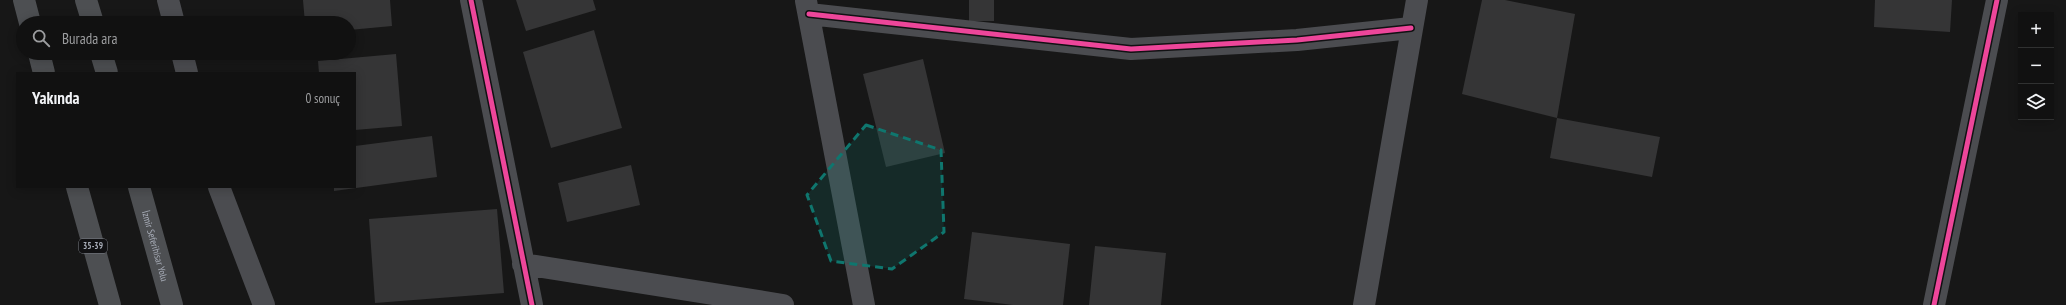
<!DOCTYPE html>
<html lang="tr">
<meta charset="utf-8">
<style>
:root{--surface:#111;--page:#1e1f1f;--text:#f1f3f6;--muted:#9c9d9f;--line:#303131}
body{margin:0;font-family:"PT Sans Narrow",sans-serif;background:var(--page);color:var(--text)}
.controls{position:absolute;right:12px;top:12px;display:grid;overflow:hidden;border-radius:0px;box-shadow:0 2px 10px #0003}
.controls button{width:36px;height:36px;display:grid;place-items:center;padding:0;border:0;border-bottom:1px solid var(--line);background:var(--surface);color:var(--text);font:20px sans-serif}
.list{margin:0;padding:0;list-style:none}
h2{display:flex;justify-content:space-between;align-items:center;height:52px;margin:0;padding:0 16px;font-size:17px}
h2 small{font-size:13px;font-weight:400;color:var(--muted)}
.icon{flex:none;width:22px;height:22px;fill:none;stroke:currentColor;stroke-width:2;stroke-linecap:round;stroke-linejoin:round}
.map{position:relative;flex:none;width:2066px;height:305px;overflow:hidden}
.search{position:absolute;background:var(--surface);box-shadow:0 2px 10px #0003;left:16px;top:16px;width:340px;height:44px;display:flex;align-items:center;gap:10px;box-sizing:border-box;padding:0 14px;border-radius:22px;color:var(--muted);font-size:15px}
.panel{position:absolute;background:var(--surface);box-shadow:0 2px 10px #0003;left:16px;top:72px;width:340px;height:116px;border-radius:0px}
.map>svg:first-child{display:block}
.building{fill:#353536}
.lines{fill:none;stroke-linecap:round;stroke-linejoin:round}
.minor{stroke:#4b4c50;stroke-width:22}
.major{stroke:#4d4f52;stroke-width:22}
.cycleway-casing{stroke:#111113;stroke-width:8}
.cycleway{stroke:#ed469a;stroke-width:5}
.marked{fill:#0f766e;fill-opacity:0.2;stroke:#0f766e;stroke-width:3;stroke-dasharray:8 5;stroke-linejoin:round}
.labels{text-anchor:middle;stroke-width:3.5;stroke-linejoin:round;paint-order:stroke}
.shield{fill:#111113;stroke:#7b7e86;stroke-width:1}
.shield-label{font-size:9px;font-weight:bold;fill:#a8adb8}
.street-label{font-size:10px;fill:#a8adb8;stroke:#111113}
</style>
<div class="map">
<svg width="2066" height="305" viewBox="0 0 2066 305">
<rect width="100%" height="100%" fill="#171717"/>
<path class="building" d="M303,0H390L392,26L349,30V23H305Z
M516,0H593L596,10L526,31Z
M969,0H994V21H969Z
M1482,0H1505L1575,14L1557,118L1462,94Z
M1875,0H1952L1950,32L1874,27Z
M594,30L622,128L551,148L523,52Z
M396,54L402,126L355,130V73H319L318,61Z
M923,59L945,153L886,167L863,74Z
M1557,118L1660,137L1652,177L1550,158Z
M432,136L437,177L334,191V187H355V146Z
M631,165L640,205L567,222L558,183Z
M497,209L504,293L375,303L369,219Z
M972,232L1070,244L1063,305H1013L964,299Z
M1095,246L1166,253L1161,305H1089Z"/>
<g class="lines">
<path class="minor" d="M168,0L174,23
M471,0L532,305
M806,1L864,305
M809,14L1131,49L1297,40L1411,28
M182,53L187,73
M219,187L264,305
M523,264L783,305
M1364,305L1417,0
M1934,305L1997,0"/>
<g class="major">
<path d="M24,0L30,23"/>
<path d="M86,0L93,23"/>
<path d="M39,53L44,73"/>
<path d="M101,53L107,73"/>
<path d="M77,187L110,305"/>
<path id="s1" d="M139,187L172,305"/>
</g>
<g class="cycleway-casing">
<path id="cycleway" d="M471,0L532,305
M809,14L1131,49L1297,40L1411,28
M1934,305L1997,0"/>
</g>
<use href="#cycleway" class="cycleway"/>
</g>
<path class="marked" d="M866,125L941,150L944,232L892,269L831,261L807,195Z"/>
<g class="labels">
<rect class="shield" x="79" y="239" width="28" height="14" rx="3"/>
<g class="shield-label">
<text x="93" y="249">35-39</text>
</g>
<g class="street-label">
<text dy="4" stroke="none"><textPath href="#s1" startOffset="61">İzmir Seferihisar Yolu</textPath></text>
</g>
</g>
</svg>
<div class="controls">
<button>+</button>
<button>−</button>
<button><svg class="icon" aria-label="layers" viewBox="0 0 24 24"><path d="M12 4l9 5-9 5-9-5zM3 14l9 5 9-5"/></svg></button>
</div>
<div class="search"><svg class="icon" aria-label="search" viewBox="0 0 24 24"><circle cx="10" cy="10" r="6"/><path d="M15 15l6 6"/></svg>Burada ara</div>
<section class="panel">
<h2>Yakında<small>0 sonuç</small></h2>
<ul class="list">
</ul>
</section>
</div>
